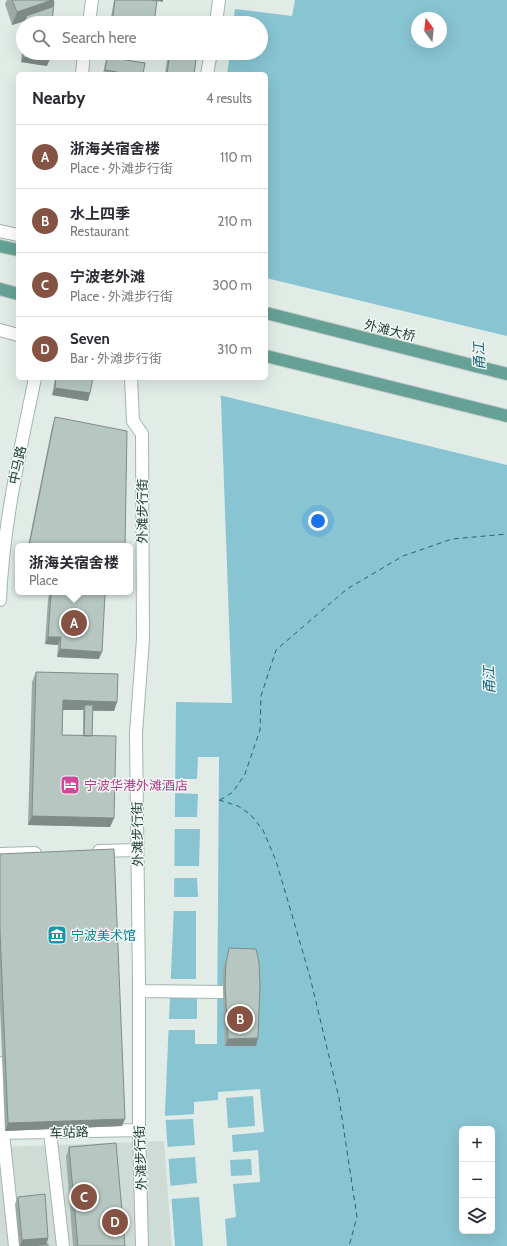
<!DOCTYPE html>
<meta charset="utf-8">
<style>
:root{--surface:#fff;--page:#f2f2f3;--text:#2b2b33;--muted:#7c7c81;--line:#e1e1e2;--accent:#855343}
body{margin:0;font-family:Cabin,"Noto Sans SC",sans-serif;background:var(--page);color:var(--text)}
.controls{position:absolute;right:12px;bottom:12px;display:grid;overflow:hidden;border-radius:6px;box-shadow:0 4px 16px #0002}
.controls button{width:36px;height:36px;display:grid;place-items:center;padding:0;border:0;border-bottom:1px solid var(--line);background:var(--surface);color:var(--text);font:20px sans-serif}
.compass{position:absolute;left:411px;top:12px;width:36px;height:36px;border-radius:50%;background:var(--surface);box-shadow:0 4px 16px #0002;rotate:345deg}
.you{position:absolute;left:318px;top:521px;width:14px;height:14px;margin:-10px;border:3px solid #fff;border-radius:50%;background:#1a73e8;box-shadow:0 0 0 6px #1a73e833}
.badge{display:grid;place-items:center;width:26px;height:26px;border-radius:50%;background:var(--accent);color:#fff;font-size:13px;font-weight:700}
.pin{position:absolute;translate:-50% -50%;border:2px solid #fff;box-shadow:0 1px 4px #0006}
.popup{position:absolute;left:15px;top:543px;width:118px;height:52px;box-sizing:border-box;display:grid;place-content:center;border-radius:6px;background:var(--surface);filter:drop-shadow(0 1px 3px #0005);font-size:13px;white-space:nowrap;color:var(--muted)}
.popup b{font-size:15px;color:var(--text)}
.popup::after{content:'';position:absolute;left:50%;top:100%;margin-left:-8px;border:8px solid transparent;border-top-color:var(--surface)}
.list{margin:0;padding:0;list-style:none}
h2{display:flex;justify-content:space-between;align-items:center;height:52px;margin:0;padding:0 16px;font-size:17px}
h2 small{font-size:13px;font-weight:400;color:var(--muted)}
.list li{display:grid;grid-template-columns:26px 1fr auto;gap:12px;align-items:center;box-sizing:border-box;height:64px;padding:0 16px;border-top:1px solid var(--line)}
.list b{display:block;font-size:15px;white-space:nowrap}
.list p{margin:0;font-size:13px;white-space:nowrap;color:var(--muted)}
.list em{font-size:13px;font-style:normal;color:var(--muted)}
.icon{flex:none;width:22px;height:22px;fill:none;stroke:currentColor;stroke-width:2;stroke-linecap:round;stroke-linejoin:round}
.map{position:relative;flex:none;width:507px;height:1246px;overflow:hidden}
.search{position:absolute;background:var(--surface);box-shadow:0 4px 16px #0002;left:16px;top:16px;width:252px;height:44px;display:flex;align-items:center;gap:10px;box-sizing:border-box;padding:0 14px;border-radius:22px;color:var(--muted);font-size:15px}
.panel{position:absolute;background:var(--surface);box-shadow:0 4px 16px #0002;left:16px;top:72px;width:252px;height:308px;border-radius:6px}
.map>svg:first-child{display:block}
.built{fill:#cfdcd6}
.water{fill:#88c4d2;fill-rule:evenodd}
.pier{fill:#e1ece7;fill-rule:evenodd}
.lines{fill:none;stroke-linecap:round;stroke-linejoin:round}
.ferry{stroke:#1a667a;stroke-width:1;stroke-dasharray:5 4;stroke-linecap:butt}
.street-casing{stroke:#a4b4ae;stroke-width:14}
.secondary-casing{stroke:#9fb8b0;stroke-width:14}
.primary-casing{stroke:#c1c9c7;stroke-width:14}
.street{stroke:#fff;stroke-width:12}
.secondary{stroke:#fff;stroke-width:12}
.primary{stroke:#65a295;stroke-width:12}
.wall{fill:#9daba6;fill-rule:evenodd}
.shaded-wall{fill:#7f8b87}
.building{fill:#b6c7c1;stroke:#7f8b87}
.labels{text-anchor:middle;stroke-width:3;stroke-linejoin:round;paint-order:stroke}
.street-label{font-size:13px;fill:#213d36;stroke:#f2f8f5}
.hotel-label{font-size:13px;fill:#b23c85;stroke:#f2f8f5;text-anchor:start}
.culture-label{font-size:13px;fill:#0d838f;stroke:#f2f8f5;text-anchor:start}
.water-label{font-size:14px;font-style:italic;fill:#1a667a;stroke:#f2f8f5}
</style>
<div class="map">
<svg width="507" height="1246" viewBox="0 0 507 1246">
<rect width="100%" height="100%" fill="#e1ece7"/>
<path class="built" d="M164,1141L172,1246H0V1147Z"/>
<path class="water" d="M295,0H507V1246H175L165,1112L174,905L176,702L232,703L221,400L219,378H266V74H227L230,53H261V23H233L235,9L292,16ZM417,18H441V42H417ZM462,1129H492V1231H462Z"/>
<path class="pier" d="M266,278L507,336V465L219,395L217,378H266Z
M198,757H219L217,1044H195V1030H167V1019H197V997H168L169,979H196V911H172V897H198L197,878H172V866H199L200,829H172L173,817H197L198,794L173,793V779H197Z
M260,1089L264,1132L232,1135L233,1152L258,1150L260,1182L233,1184L236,1217L225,1219L227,1246H203L199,1197L170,1199L169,1186L197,1183L195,1157L167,1159L166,1147L195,1145L193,1119L164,1120V1116L194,1114V1102L218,1100V1092ZM253,1096L255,1126L228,1128L226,1098ZM251,1159L252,1175L231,1176L230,1160Z"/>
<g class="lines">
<path class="ferry" d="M219,800L238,806L250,814L263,830L276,861L292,915L310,977L339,1098L357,1217L349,1246
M220,800L233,792L245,774L260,730L261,696L276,650L347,589L403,556L452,539L507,534"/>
<g class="street-casing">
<path id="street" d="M216,23L219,0
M207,74L211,53
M0,231L18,235
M0,330L18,335
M131,378L133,421L142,434L143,639L136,733L139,982V1130L142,1246
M99,851L137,850
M0,854L35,853
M139,991L223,992
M50,1132L63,1246
M0,1133L139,1130
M3,1133L15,1246"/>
</g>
<g class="secondary-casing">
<path id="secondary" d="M89,23L92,0
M82,74L84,53
M0,600C3,525 20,451 35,378
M0,1063L3,1133"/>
</g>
<g class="primary-casing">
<path id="primary" d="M0,246L18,250
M0,289L18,294
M266,313L507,374
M266,356L507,416"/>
</g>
<use href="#street" class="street"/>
<use href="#secondary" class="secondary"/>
<use href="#primary" class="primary"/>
</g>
<path class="wall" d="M7,0H54V2L52,23H24L25,21L12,25L5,4Z
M114,0H150L154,23H110Z
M23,39V53L47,66L21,62Z
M168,53H197L194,74H165Z
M107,57L143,74H103L105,64Z
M55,378H93L88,401L52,395Z
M55,417L125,546H28L52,427Z
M50,592L99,659L57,657L58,645L45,644L48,599Z
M36,672L117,702L114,711H93L92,736L114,818L110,827L28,825L32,682ZM63,710H83V736L62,735Z
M0,854L122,1126L5,1131L0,1008Z
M229,948L258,1038L256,1046H225L223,992V970L227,956Z
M69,1147L125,1246H73L66,1157Z
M18,1197L48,1238L46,1245L48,1246H19L15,1204Z"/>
<path class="shaded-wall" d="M52,0H54L50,12L26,16L25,21L12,25L17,12Z
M152,0H163V2Z
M131,53H148L147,55Z
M23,57L49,61L47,66L21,62Z
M55,388L90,393L88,401L52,395Z
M48,637H61L58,645L45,644Z
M60,649L102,652L99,659L57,657Z
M63,700L117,702L114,711L85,710V705L83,710H60Z
M32,816L114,818L110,827L28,825Z
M258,1038L256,1046H225L228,1039Z
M125,1119L122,1126L5,1131L8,1123Z
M48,1238L46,1246H20L22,1240Z"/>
<path class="building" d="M12,0H52L17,12Z
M115,0H150L157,1L154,23H112Z
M54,2L52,23H26V16L52,7Z
M23,53H50L49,61L23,57Z
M170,53H197L194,74H167Z
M107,57L145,63L143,74H116L117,72L105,70Z
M56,378H93L90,393L55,388Z
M55,417L127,431L125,546H29Z
M51,592H64L105,594L102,652L60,649L61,637H48Z
M36,672L118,674L117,702L63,700L62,735L116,736L114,818L32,816Z
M85,705H93L92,736H84Z
M114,849L125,1119L8,1123L0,931V854Z
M229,948L256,949L259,962L260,985L258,1038L228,1039L225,984L226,963Z
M116,1143L125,1246H78L69,1147Z
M45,1194L48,1238L22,1240L18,1197Z
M48,1244V1246H32Z"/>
<defs>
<g id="hotel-square" transform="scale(1)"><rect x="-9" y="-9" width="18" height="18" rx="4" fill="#d1479c" stroke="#f2f8f5"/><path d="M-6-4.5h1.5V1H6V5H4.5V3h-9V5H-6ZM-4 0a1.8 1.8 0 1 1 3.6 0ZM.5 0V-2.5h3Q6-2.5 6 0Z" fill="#fff"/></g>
<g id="museum-square" transform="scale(1)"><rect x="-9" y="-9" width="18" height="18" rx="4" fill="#0f9aa8" stroke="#f2f8f5"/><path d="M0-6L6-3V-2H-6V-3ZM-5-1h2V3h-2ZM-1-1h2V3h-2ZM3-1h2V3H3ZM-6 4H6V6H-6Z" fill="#fff"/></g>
</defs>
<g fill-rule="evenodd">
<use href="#hotel-square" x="70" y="785"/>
<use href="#museum-square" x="57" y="935"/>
</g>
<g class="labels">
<g class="street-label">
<text transform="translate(390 330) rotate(14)" y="5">外滩大桥</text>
<text transform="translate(17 465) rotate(-78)" y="5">中马路</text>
<text transform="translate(142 511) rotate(-90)" y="5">外滩步行街</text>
<text transform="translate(137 834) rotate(-91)" y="5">外滩步行街</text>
<text transform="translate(69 1132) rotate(-2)" y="5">车站路</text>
<text transform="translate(140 1158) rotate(-92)" y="5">外滩步行街</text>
</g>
<g class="hotel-label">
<text x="84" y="790">宁波华港外滩酒店</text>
</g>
<g class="culture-label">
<text x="71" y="940">宁波美术馆</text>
</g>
<g class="water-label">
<text transform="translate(479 356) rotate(-92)" y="5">甬江</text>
<text transform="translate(489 680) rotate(-92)" y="5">甬江</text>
</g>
</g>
</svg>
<div class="controls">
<button>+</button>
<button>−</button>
<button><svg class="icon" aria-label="layers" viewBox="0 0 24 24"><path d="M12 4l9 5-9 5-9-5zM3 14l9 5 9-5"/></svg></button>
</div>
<svg class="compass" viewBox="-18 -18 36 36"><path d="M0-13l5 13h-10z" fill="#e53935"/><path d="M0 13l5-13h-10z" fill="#7c7c81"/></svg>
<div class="you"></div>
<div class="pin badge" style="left:74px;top:623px">A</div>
<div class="popup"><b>浙海关宿舍楼</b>Place</div>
<div class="pin badge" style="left:240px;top:1019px">B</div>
<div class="pin badge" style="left:84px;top:1197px">C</div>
<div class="pin badge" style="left:115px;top:1222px">D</div>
<div class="search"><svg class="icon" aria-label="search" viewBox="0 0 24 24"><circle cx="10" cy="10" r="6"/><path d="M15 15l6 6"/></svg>Search here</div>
<section class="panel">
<h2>Nearby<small>4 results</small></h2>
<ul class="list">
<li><span class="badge">A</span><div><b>浙海关宿舍楼</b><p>Place · 外滩步行街</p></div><em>110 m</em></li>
<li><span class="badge">B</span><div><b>水上四季</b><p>Restaurant</p></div><em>210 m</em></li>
<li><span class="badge">C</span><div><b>宁波老外滩</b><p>Place · 外滩步行街</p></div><em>300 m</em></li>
<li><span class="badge">D</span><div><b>Seven</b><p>Bar · 外滩步行街</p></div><em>310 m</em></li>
</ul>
</section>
</div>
